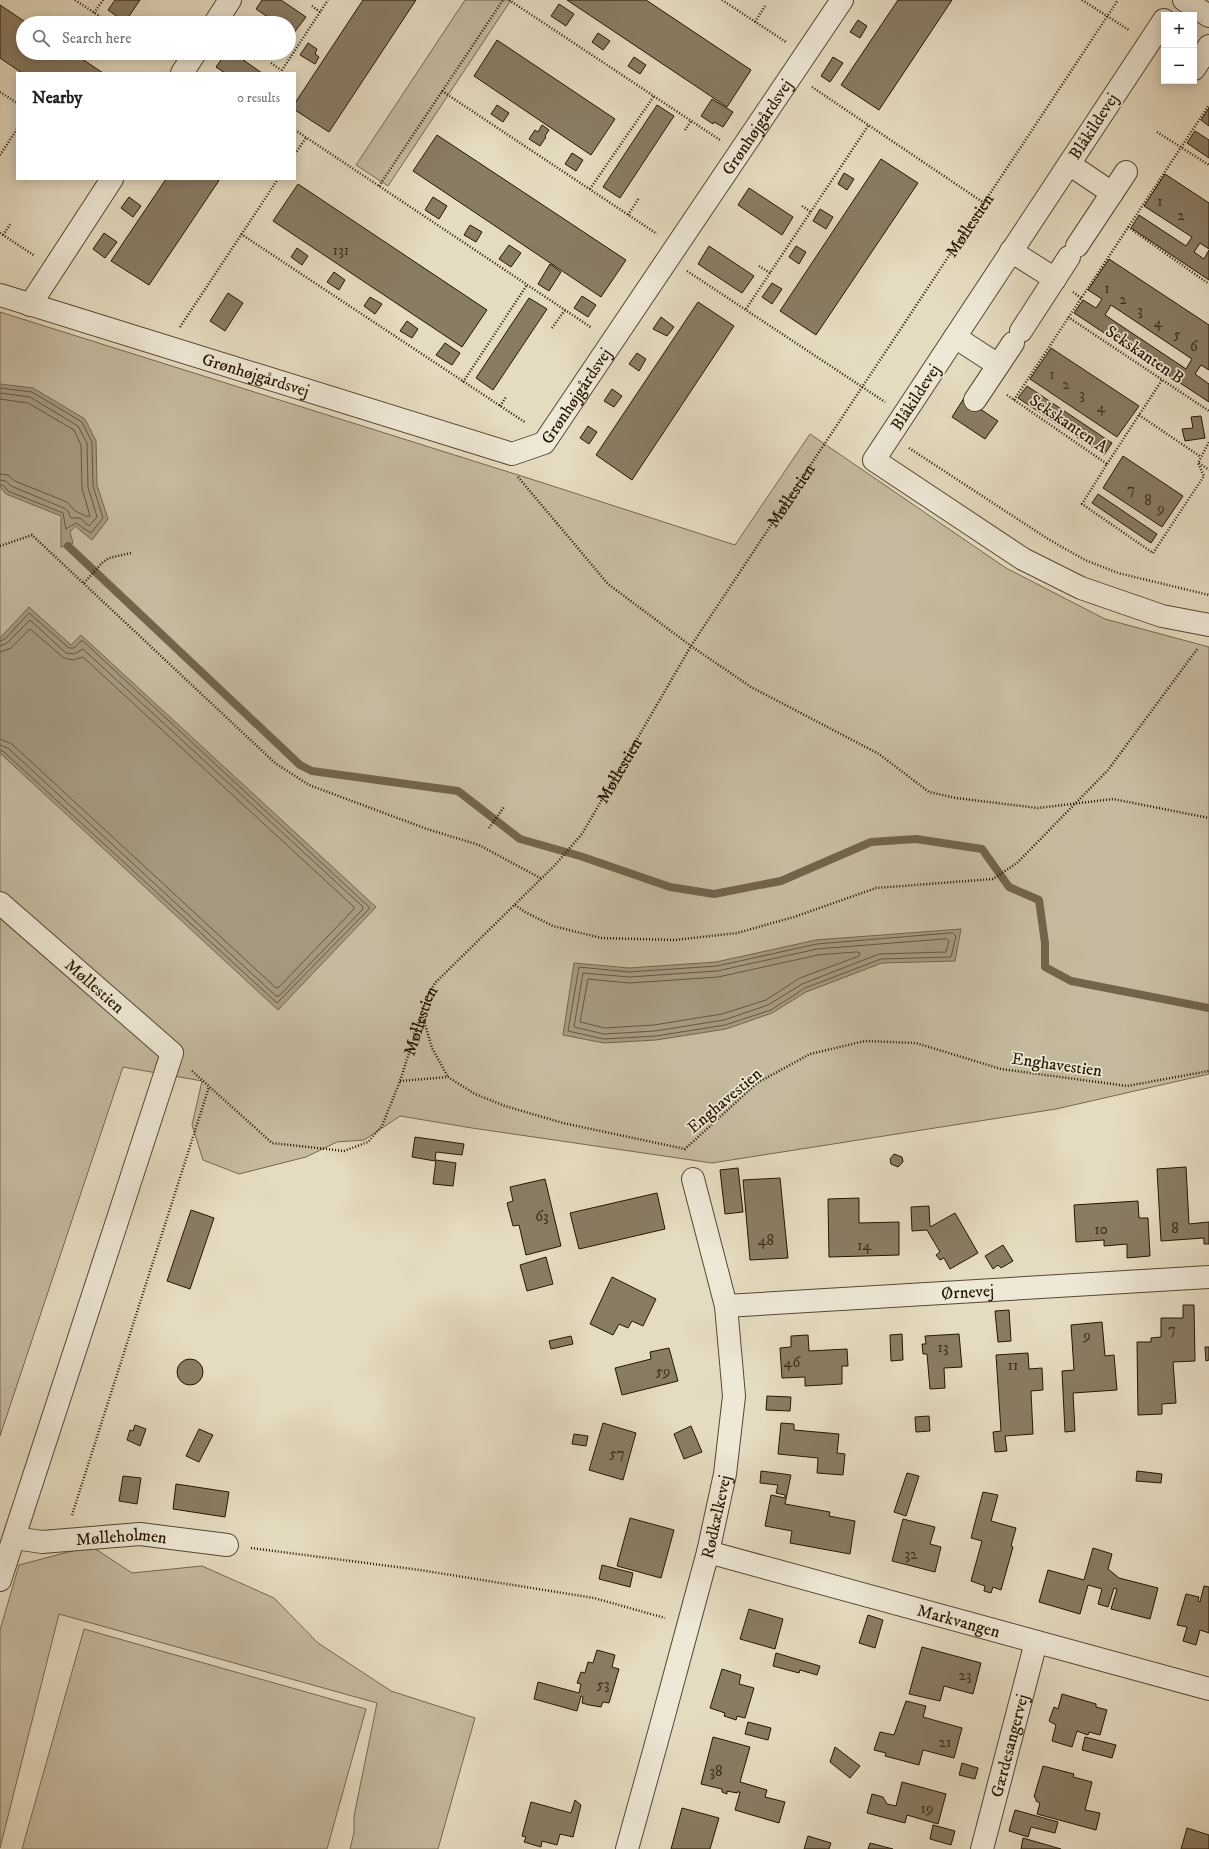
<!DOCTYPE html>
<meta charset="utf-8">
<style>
:root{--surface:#fff;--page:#f2f2f2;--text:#202124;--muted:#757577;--line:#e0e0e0}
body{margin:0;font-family:"IM FELL DW Pica",serif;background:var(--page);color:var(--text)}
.controls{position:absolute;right:12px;top:12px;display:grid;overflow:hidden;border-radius:0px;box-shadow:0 2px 10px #0003}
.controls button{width:36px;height:36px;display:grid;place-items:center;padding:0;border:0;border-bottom:1px solid var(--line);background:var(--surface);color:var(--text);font:20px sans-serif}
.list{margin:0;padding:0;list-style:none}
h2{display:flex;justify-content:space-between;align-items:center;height:52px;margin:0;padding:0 16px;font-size:17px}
h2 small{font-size:13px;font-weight:400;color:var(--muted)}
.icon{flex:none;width:22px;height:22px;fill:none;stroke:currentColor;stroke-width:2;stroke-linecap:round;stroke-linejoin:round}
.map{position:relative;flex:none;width:1209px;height:1849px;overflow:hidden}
.search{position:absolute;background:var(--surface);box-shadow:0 2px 10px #0003;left:16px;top:16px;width:280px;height:44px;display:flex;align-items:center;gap:10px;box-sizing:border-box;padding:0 14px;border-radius:22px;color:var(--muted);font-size:15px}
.panel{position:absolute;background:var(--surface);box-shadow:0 2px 10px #0003;left:16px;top:72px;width:280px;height:108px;border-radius:0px}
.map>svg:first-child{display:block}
.green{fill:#c5ba9f;stroke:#766850}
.water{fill:#a4987f;stroke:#72644c}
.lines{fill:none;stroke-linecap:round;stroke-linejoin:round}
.shore{stroke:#655740;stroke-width:1}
.stream{stroke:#72644c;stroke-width:8}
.building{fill:#897c64;stroke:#261600;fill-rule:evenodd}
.minor-casing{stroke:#564730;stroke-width:24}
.path{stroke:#261600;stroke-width:2.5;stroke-dasharray:1 2;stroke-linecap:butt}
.minor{stroke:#eee8d6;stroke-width:22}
.labels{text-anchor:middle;stroke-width:3.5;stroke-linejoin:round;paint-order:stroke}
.number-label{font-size:15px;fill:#3f3019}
.street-label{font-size:17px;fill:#261600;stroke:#eee8d6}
</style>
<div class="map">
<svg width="1209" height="1849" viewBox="0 0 1209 1849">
<rect width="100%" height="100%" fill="#e5dbc0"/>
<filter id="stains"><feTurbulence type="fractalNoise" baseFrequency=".005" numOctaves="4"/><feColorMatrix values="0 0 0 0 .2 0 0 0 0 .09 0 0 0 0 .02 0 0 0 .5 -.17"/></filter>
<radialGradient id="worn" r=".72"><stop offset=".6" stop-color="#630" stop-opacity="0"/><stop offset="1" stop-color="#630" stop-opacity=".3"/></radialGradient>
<path class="green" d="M465,0H511L388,186L356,165Z
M0,312L534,480L735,545L810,434L1006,568L1105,619L1209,647V1074L1056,1109L712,1163L472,1128L400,1116L364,1140L337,1142L306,1157L239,1174L203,1160L192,1125L202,1081L123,1067L0,1436Z
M91,1546L132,1573L202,1566L274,1598L318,1643L391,1691L475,1718L438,1849H350L354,1832V1816L377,1703L59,1614L0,1848V1630L19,1565Z
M84,1629L366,1709L327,1849H22Z"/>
<path class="water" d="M0,384L33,388L85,419L96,441L97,485L108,519L92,540L75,526L70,532L73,543L68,546L61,547V516L6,494L0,487Z
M29,607L71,645L81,635L376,907L278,1010L0,753V638Z
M961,929L955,961L882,963L806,992L772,1013L726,1029L656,1040L604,1043L563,1035L574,963L629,968L716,962L816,940Z"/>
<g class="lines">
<path class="shore" d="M0,388L32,392L82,422L92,442L93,486L103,518L91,533L76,523L66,529L63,513L8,491L4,486L0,485
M0,393L30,397L78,426L87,443L88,487L97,517L89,526L80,518H71L68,511L64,508L11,486L6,481L0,480
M0,399L28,403L74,430L81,445L82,488L90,516L88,517L75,511L67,502L15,481L8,475L0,474
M0,641L5,639L29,613L69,648H74L81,641H83L370,908L277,1003L4,752L0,750
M0,646L7,643L30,620L66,653L74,654L83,649L362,906L363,909L279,996H276L8,748L0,745
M0,652L11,648L30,629L64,658L73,660L83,657L354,907V909L279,987L276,988L12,744L0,739
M953,933L956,936L951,957L881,959L805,988L771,1010L725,1025L656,1036L604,1039L568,1031L579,967L629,972L717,966L817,944Z
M947,939L949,941L946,952L879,954L802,984L768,1005L724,1020L655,1031L604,1034L574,1027L583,973L629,977L717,971L817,949Z
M857,952L860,953L859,956L800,978L766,1000L722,1014L654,1025L605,1028L580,1022L588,979L629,983L718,977L818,955Z"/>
<path class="stream" d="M68,546L300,765L312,771L458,791L520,839L580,856L670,887L714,894L781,881L871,842L916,839L982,849L1009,887L1039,900L1045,943V967L1071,981L1209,1008"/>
</g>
<path class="building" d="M115,0H140L125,22L108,10Z
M262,0H281L306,17L293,34L289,31V23H277L256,9Z
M363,0H416L329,132L295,110V103Z
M567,0H646L751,70L727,107Z
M898,0H952L879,110L841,85Z
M559,4L574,14L566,26L551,16Z
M0,5L27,23H23V53H73L103,73H22L0,58Z
M858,20L867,26L860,38L850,32Z
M598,33L610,41L603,50L592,42Z
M497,40L615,119L591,155L474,76Z
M308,43L317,49L315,54L319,57L315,64L300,55Z
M226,53H233L262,73H225L216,67Z
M634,57L646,65L640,74L628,66Z
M833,57L843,63L830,82L821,76Z
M712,99L733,112L723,127L714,122L713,124L701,116Z
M497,105L509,113L503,122L491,114Z
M657,105L674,116L620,198L603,187Z
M1209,108V126L1201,120Z
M542,125L549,130L545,136L546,137L540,146L529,139L535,130L538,132Z
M1195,131L1209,140V158L1187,143Z
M437,135L626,260L601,297L413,171Z
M572,153L583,160L576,171L565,164Z
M881,159L918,183L816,335L780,311Z
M844,173L854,179L847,190L838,184Z
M1165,174L1209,203V249L1200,243L1194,252L1204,259L1209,250V280L1131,228L1139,215L1186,246L1192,237L1144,206Z
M166,179H220L149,285L111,261Z
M298,184L487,310L462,347L273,221Z
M749,188L793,217L782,235L738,205Z
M129,197L141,206L133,217L121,208Z
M433,197L447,206L439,219L425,210Z
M820,209L833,217L826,229L813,221Z
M470,225L482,232L476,242L464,235Z
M104,233L117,242L105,258L93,249Z
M509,245L521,253L511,267L499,259Z
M709,246L754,276L742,293L698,264Z
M796,246L806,252L799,264L789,257Z
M297,248L308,256L302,265L291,257Z
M1109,259L1209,325V370L1201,365L1195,374L1209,384V402L1074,313L1083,300L1096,308L1102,299L1088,290ZM1111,305L1192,359L1186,369L1105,315Z
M550,264L561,272L549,291L538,284Z
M334,272L345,280L339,290L327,282Z
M772,283L782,289L772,304L762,297Z
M228,293L243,303L225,331L210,321Z
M582,296L596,305L588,317L574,308Z
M370,297L382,304L375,314L364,306Z
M529,298L547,309L493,390L476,378Z
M698,302L734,326L632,480L596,455Z
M661,317L674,327L667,336L653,329Z
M407,321L418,329L412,338L400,331Z
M445,343L460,353L452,365L436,355Z
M1051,348L1139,406L1117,437L1030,379Z
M637,353L646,359L639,371L629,364Z
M1027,386L1112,443L1104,455L1018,398Z
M612,389L622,396L614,407L604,401Z
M964,398L998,421L985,439L952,417Z
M1201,416L1205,438L1185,441L1182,429L1193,428L1191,417Z
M588,426L597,432L589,444L580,438Z
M1123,456L1183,496L1162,527L1103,488Z
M1098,494L1157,534L1151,543L1092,503Z
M415,1137L464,1144L462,1155L436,1152L435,1161L412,1157Z
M894,1154L902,1157L903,1162L898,1167L891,1164L890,1159Z
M436,1160L456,1163L453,1186L433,1184Z
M1186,1167L1189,1224L1209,1222V1244H1204V1238L1161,1241L1157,1169Z
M738,1168L743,1212L725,1214L720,1170Z
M780,1178L788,1258L750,1260L743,1180Z
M545,1179L561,1246L526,1255L519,1225L513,1226L507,1203L513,1201L510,1187Z
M657,1193L665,1229L579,1249L570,1213Z
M859,1198V1223L899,1222V1255L829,1257L828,1199Z
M1138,1201L1139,1218H1148L1150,1256L1127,1258V1244L1104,1246V1240L1076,1242L1074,1205Z
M929,1206L930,1227L955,1213L978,1253L950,1269L944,1258L940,1260L936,1255L940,1252L927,1230L912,1231L911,1207Z
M191,1210L214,1218L190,1289L167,1281Z
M1003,1245L1013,1261L1001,1268L998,1265L993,1269L985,1256Z
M546,1257L553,1284L527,1291L520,1265Z
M612,1277L656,1299L643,1326L632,1321L628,1328L619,1324L613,1335L590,1324Z
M1183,1305H1194L1195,1361L1173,1362L1176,1403L1162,1404V1414L1138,1415L1137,1342H1151V1338L1161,1337V1318H1183Z
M1009,1310L1011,1341L998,1342L995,1311Z
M1102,1322L1105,1356L1114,1355L1117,1390L1073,1393L1075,1431L1065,1432L1062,1371L1074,1370L1071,1325Z
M902,1334L903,1360L891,1361L890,1335Z
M959,1334L962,1367L944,1368L945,1388L930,1389L927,1354H923L922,1344H926L925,1336Z
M808,1335L809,1351L847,1349L848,1366H842V1384L805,1386V1377L782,1378L780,1348L791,1347V1336Z
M571,1336L573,1344L551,1349L549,1341Z
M1205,1347H1209V1360L1206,1361Z
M669,1348L678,1381L622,1395L615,1368L651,1359L650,1352Z
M1028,1353L1029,1369L1042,1368L1043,1390L1031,1391L1033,1434L1005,1436L1007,1451L995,1452L993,1432L1001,1431L996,1355Z
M177 1372a13 13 0 1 1 26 0a13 13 0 1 1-26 0Z
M767,1396L791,1397L790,1411L766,1410Z
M929,1416L930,1431L916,1432L915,1417Z
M603,1423L636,1433L623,1480L589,1470Z
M781,1423L794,1424V1430L839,1434L837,1453L845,1454L843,1475L817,1473L818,1458L778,1454Z
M135,1425L146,1429L140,1446L127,1440L130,1430L133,1431Z
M691,1426L702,1452L684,1459L674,1434Z
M199,1429L213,1435L199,1462L186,1456Z
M574,1434L588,1436L586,1446L572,1444Z
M761,1471L791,1475L785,1504L830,1512L829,1516L855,1521L850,1554L790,1543L792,1531L765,1526L771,1495L785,1498V1495L776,1493L778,1485L760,1483Z
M1137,1471L1162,1474L1161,1483L1136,1481Z
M907,1473L919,1476L906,1516L894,1512Z
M123,1476L141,1478L137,1504L119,1501Z
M176,1484L229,1492L225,1517L173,1509Z
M983,1492L998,1495L991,1521L1016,1528L1011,1546L1013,1547L1001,1590L993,1587L991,1593L984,1591L985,1586L971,1581L982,1541L971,1538Z
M630,1518L674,1530L661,1578L617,1566Z
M903,1519L935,1527L930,1544L941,1547L935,1572L892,1561Z
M1093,1548L1112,1554L1108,1569L1119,1578L1158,1588L1150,1619L1111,1609L1117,1589L1114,1588L1108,1607L1098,1604L1102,1589L1088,1585L1080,1614L1039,1602L1048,1570L1084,1580Z
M602,1565L633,1573L630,1587L599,1579Z
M1204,1586L1209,1587V1633L1200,1630L1196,1645L1183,1641L1187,1627L1177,1625L1186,1594L1199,1597L1198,1601L1200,1602Z
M749,1609L783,1619L775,1649L740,1639Z
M868,1615L883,1620L875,1648L859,1643Z
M922,1647L981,1663L973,1694L944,1686L940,1701L909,1694Z
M597,1650L615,1655L612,1667L619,1669L609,1703L603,1702L601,1707L589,1705L582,1703L583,1697L581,1696L577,1711L534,1699L538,1682L579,1693L581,1684L577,1683L581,1672L585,1673L588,1662L593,1663Z
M776,1653L820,1666L817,1675L800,1670L799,1673L773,1666Z
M722,1669L741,1675L739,1684L754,1688L745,1718L737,1716L736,1720L724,1716L725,1713L710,1708Z
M1062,1694L1096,1704V1707L1107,1710L1100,1735L1089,1732L1088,1735L1077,1731L1072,1747L1052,1741L1056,1725L1049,1721L1054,1707L1058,1709Z
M906,1701L926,1706L923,1717L962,1728L954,1758L923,1750L919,1765L885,1756L886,1753L874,1750L880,1732L894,1735Z
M748,1722L771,1728L768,1740L745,1734Z
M713,1737L750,1747L740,1782L767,1790L765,1797L785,1802L779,1823L735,1810L740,1792H737V1793L727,1791V1794L722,1792V1789L701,1784Z
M1085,1737L1116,1745L1112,1758L1082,1750Z
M835,1747L860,1766L850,1778L830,1762Z
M962,1763L978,1768L975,1779L959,1775Z
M1043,1766L1074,1774L1073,1777L1092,1782L1085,1810L1100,1813L1096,1830L1037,1814L1040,1803L1036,1801V1798L1034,1797Z
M902,1782L946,1794L938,1824L907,1815L905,1823L867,1813L872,1794L883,1797L887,1804L896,1806Z
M575,1800L581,1805L573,1837L560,1834L557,1845L542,1841L541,1847L524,1842L526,1837L522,1836L531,1802L571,1813Z
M682,1808L719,1818L710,1849H671Z
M1015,1810L1058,1822L1055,1833L1031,1827L1028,1837L1009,1831Z
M933,1825L955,1831L951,1845L930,1839Z
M1187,1828L1209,1835V1849H1181Z
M808,1836L831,1843L829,1849H804Z
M1023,1838L1061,1849H1021Z
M870,1843L893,1849H868Z"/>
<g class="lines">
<g class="minor-casing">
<g id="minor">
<path d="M1184,0L1209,16"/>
<path d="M1164,20L874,460L1023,559L1081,588L1162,616L1209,625"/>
<path d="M215,23L230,0"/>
<path d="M1194,69L1209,46"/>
<path d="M182,73L195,53"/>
<path d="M1069,164L1112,193"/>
<path d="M1077,246L1126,172"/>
<path d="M1011,251L1055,279"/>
<path id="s2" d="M0,295L512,454L544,443L842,0"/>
<path d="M30,305L112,179"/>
<path d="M1021,331L1069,257"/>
<path d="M955,337L998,365"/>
<path d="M975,400L1013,343"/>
<path id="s3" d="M0,903L172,1053L0,1580"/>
<path id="s4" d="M726,1306L1209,1277"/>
<path id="s5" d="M15,1538L42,1542L140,1534L227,1545"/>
<path id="s6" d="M708,1552L1209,1689"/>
<path id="s7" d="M627,1849L661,1726L708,1552L725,1474L734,1396L726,1306L693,1179"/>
<path id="s8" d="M982,1849L1036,1642"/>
</g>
</g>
<g class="path">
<path d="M75,0L110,23"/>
<path d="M509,0L720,140"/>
<path d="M722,0L786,42"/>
<path d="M1082,0L1129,30"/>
<path d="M312,6L320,12"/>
<path d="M94,13L103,0"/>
<path d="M755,22L765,6"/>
<path d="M155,53L164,59"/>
<path d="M271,63L281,70"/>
<path d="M280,73L328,0"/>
<path d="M812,87L984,203"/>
<path d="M442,91L657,234"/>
<path d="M0,92L17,103"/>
<path d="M295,130L592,328"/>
<path d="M685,130L691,121"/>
<path d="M1157,132L1209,165"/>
<path d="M295,154L306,138"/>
<path d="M0,155L17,129"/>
<path d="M379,186L503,0"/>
<path d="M590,189L654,96"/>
<path d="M802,206L811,212"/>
<path d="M628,215L639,198"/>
<path d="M1128,227L1209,284"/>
<path d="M0,233L35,256"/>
<path d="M241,234L526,423"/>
<path d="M3,235L11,223"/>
<path d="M759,266L770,273"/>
<path d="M687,271L885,402"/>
<path d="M1073,292L1081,298"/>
<path d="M746,309L868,126"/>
<path d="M1068,317L1209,411"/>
<path d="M180,327L278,179"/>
<path d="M552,328L565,310"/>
<path d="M463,382L527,285"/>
<path d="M1007,395L1107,464L1082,504L1153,553L1204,476L1198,463L1209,442"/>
<path d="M1014,400L1209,105"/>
<path d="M500,406L506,397"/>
<path d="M1139,415L1201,457"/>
<path d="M909,448L1048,539L1085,560L1118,573L1209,595"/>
<path d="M1199,463L1209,470"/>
<path d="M1107,464L1162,380"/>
<path d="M518,477L608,584L691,646L751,687L879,754L929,792L956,798L1038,808L1113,799L1209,818"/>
<path d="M0,546L32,535L275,763L309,785L427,829L479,845L542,879"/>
<path d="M84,583L102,563L109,558L131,553"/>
<path d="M489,828L504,807"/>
<path d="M515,905L525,912L553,926L601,938L675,940L737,933L794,917L876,888L993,879L1017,863L1108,770L1198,648"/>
<path d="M422,1014L432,1048L448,1077"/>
<path id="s1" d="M192,1071L272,1143L344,1151L368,1142L382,1126L400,1081L427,997L435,983L554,866L582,834L691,646L1118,0"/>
<path d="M400,1081L448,1077L475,1094L505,1106L563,1123L685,1149L757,1083L810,1054L865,1041L916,1043L1001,1069L1127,1086L1209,1071"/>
<path d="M72,1515L209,1087"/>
<path d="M251,1548L420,1570L594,1598L665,1618"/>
</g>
<use href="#minor" class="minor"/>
</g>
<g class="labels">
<g class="number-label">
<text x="1160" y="206">1</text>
<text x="1181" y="220">2</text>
<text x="341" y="255">131</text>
<text x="1107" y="293">1</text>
<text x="1123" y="304">2</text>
<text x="1140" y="315">3</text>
<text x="1158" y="327">4</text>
<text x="1177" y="339">5</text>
<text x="1194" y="351">6</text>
<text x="1052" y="379">1</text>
<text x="1066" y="389">2</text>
<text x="1082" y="399">3</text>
<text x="1101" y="412">4</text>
<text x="1131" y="494">7</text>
<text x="1148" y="505">8</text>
<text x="1161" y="513">9</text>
<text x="542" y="1221">63</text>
<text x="1175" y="1233">8</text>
<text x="1101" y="1234">10</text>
<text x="766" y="1245">48</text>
<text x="864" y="1250">14</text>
<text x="1172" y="1334">7</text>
<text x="1087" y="1340">9</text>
<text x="943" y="1352">13</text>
<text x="792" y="1367">46</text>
<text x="1013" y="1370">11</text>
<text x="663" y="1376">59</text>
<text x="617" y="1458">57</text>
<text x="911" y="1559">32</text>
<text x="965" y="1680">23</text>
<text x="603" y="1689">53</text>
<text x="945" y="1747">21</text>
<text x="716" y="1776">38</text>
<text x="927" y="1813">19</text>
</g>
<g class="street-label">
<text dy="6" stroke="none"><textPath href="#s2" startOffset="951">Grønhøjgårdsvej</textPath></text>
<text transform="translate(1093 126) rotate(-57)" y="6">Blåkildevej</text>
<text dy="6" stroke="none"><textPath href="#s1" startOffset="1311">Møllestien</textPath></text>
<text transform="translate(1145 354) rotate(34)" y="6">Sekskanten B</text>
<text dy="6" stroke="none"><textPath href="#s2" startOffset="268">Grønhøjgårdsvej</textPath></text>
<text dy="6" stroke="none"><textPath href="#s2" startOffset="627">Grønhøjgårdsvej</textPath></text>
<text transform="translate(915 397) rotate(-57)" y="6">Blåkildevej</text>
<text transform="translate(1069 423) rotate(34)" y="6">Sekskanten A</text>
<text dy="6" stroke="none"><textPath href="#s1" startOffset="987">Møllestien</textPath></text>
<text dy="6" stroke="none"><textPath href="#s1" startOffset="663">Møllestien</textPath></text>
<text dy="6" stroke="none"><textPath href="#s3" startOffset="126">Møllestien</textPath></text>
<text dy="6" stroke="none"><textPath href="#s1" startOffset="339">Møllestien</textPath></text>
<text transform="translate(1057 1064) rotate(8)" y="6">Enghavestien</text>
<text transform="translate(724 1100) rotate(-40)" y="6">Enghavestien</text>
<text dy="6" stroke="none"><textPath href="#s4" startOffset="242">Ørnevej</textPath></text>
<text dy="6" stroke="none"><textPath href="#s7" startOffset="344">Rødkælkevej</textPath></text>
<text dy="6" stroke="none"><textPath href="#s5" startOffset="107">Mølleholmen</textPath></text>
<text dy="6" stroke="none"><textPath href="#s6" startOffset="260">Markvangen</textPath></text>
<text dy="6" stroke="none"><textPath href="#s8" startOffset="107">Gærdesangervej</textPath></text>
</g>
</g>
<rect width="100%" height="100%" filter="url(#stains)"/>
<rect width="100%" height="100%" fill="url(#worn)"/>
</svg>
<div class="controls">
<button>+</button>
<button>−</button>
</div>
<div class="search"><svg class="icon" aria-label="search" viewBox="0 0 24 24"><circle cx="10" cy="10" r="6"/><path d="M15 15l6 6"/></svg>Search here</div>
<section class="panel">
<h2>Nearby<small>0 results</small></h2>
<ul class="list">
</ul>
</section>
</div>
